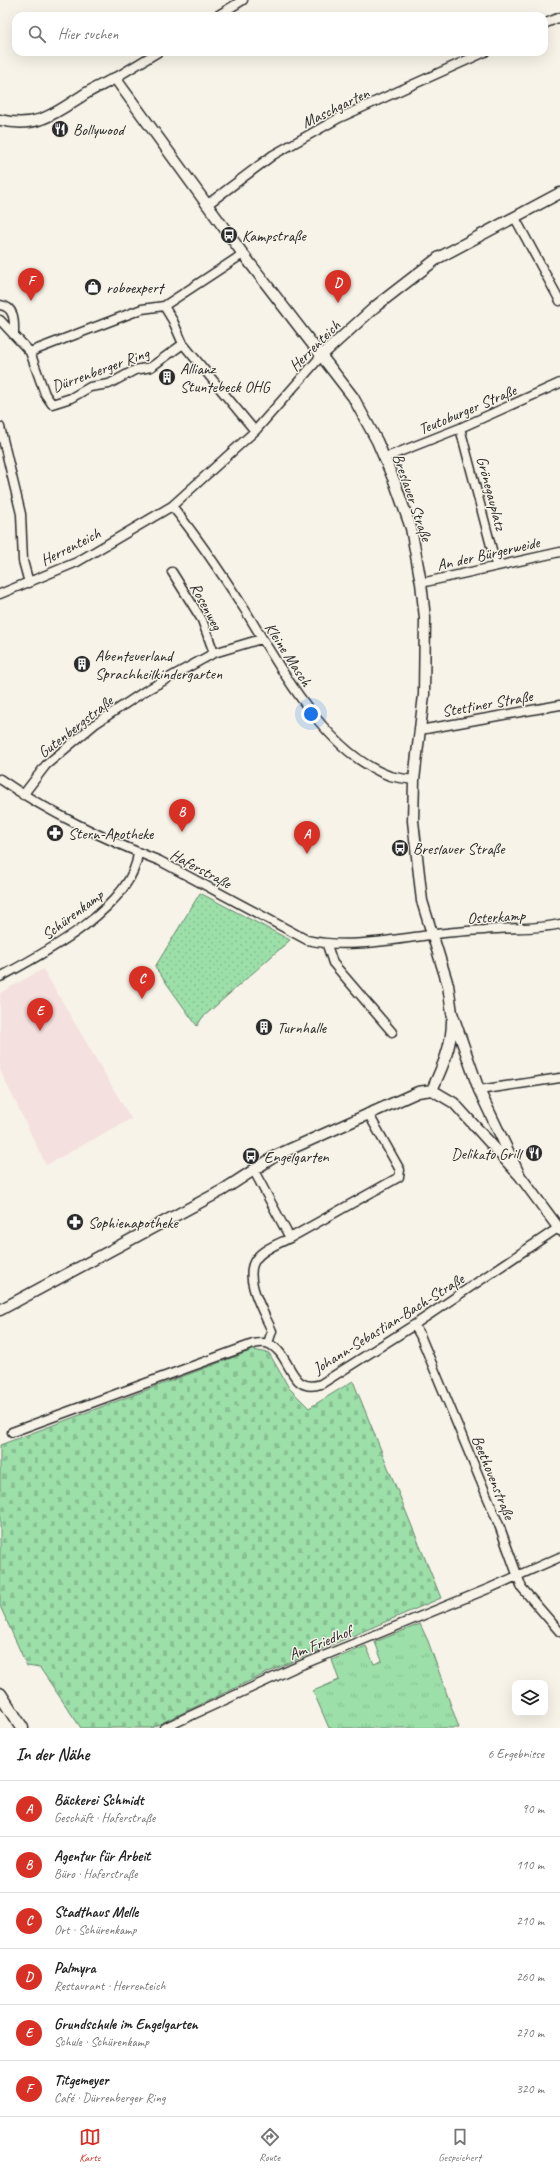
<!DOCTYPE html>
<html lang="de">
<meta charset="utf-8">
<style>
:root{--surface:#fff;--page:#f2f2f2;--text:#222;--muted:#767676;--line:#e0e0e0;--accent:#d93025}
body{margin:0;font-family:Caveat,sans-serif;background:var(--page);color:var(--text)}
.controls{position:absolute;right:12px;bottom:12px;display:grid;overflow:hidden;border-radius:8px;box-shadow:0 4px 16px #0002}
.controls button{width:36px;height:36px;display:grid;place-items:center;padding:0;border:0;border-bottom:1px solid var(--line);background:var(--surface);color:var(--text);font:20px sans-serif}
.you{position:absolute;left:311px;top:714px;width:14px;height:14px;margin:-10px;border:3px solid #fff;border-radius:50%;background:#1a73e8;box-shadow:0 0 0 6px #1a73e833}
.badge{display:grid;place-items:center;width:26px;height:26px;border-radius:50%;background:var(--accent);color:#fff;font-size:13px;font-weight:700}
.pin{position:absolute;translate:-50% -33px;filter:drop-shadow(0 1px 2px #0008)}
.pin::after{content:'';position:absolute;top:21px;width:14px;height:12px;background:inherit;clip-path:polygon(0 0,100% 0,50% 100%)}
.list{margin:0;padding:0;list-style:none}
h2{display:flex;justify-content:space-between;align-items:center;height:52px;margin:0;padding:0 16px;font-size:17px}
h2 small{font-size:13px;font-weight:400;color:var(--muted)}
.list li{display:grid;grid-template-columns:26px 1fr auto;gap:12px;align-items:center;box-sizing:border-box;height:56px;padding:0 16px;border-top:1px solid var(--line)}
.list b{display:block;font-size:15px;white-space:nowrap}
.list p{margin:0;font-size:13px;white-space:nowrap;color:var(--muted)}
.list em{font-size:13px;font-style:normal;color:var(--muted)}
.icon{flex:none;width:22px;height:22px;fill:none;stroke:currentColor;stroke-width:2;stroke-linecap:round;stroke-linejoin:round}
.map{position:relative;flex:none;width:560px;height:1728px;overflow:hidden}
.search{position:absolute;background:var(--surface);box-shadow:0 4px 16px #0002;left:12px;right:12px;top:12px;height:44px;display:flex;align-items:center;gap:10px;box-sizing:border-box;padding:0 14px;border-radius:12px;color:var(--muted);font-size:15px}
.sheet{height:388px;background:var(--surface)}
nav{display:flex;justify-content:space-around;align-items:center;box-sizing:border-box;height:56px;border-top:1px solid var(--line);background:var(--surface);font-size:11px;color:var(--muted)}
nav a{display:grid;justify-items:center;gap:2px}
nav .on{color:var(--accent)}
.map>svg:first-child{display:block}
.built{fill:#f4e0df}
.grass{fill:url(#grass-tufts);stroke:#64856a}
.cemetery{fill:url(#cemetery-stones);stroke:#64856a}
.park{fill:url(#park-dots);stroke:#64856a}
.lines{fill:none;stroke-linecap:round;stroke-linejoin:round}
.minor-casing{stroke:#2b2b2b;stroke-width:11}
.tertiary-casing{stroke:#2b2b2b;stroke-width:13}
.secondary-casing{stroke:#2b2b2b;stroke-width:15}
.minor{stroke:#f7f3e8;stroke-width:8}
.tertiary{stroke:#f7f3e8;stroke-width:10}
.secondary{stroke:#f7f3e8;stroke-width:12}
.labels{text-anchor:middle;stroke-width:3;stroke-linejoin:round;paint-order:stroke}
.street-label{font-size:16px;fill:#2b2b2b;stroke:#f7f3e8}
.poi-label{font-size:16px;fill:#2b2b2b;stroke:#f7f3e8;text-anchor:start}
</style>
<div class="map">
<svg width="560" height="1728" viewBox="0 0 560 1728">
<defs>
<pattern id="grass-tufts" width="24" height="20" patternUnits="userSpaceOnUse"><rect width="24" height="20" fill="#9cdfa9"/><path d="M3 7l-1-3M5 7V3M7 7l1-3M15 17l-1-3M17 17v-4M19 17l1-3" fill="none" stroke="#87c092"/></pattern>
<pattern id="cemetery-stones" width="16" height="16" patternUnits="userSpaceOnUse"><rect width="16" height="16" fill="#9cdfa9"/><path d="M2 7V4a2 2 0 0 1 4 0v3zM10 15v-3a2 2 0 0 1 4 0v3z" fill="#87c092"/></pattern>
<pattern id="park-dots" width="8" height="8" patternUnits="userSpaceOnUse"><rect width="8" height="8" fill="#9cdfa9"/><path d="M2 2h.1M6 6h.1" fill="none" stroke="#87c092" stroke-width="1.8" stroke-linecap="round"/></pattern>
</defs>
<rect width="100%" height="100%" fill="#f7f3e8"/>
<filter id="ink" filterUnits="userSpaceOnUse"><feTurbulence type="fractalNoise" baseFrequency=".025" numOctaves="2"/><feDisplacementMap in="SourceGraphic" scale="8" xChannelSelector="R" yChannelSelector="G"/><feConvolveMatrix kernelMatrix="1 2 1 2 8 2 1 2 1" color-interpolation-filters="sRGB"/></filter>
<g filter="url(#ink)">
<path class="built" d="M43,969L131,1119L46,1165L0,1070V993Z"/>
<path class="grass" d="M420,1624L428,1641L459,1728H329L313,1691L339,1680L332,1660L366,1646L374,1664L382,1661L375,1642Z"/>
<path class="cemetery" d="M253,1350L269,1353L289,1388L309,1408L353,1381L441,1598L275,1669L151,1728H81L40,1668L27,1666L0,1606V1445Z"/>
<path class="park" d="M200,893L290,940L202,1018L197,1026L155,967Z"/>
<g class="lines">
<g class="minor-casing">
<path id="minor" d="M217,16L243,0
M544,24L560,17
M115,78L158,52
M208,204L273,155L339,118L485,52
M515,218L560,301
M0,305C16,307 14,323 14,335
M164,306L173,321L183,344L255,431
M0,320L30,352L142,309L164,306L243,254
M30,352L45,394L52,404L71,398L90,387L109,384L135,370L151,367L183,344
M0,427L21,514L23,561L29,583
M460,428L496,565
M384,458L460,428L560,383
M172,506C199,539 222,574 245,610C279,665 325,753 390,776C398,778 407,779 414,780
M172,572L202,620L214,653
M421,583L560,552
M0,594L77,562L172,506L255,431L322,355
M420,730L560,705
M0,779C46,811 108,841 160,861L307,940C347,949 389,940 430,935C448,932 466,931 484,930C510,927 535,930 560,924
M23,795L46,765L95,724L145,691L214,653L261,639
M327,945L333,963L392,1032
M0,977C43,954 133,907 138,853
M479,1090L560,1078
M253,1169L290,1238C280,1243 263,1249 256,1259C242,1277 264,1313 272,1331L268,1343
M290,1238L399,1177L400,1170L368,1113
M414,1325L420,1335L499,1525L522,1588L560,1632
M12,1432L253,1344C258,1343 265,1342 269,1344C292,1354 289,1395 321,1384L414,1325L558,1228
M164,1728L294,1668L490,1588L560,1557"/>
</g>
<g class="tertiary-casing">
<path id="tertiary" d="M0,120C38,129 55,113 85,94C94,88 105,84 115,78L243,254L353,397L377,441L395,483L411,528L421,583L425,618L424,695L414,780L413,821L422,901L448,985L452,1013L479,1090L520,1176
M322,355L376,306L438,258L560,193
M432,1090L454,1103L520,1176L560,1230
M432,1090C442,1068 452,1046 452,1021
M0,1310L223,1190L277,1155L418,1092L432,1090"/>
</g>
<g class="secondary-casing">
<path id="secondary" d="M0,1694L22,1728"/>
</g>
<use href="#minor" class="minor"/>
<use href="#tertiary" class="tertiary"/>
<use href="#secondary" class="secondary"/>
</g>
</g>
<defs>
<g id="restaurant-disc" transform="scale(0.9)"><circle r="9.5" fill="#2b2b2b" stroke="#f7f3e8"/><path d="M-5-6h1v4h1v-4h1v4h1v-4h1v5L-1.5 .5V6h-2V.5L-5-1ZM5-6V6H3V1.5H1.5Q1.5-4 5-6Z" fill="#fff"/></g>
<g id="bus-disc" transform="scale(0.9)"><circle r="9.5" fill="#2b2b2b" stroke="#f7f3e8"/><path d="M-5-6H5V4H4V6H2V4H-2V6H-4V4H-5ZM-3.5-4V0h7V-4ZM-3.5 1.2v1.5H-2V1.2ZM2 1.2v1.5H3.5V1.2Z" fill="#fff"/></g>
<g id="shop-disc" transform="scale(0.9)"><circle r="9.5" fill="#2b2b2b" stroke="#f7f3e8"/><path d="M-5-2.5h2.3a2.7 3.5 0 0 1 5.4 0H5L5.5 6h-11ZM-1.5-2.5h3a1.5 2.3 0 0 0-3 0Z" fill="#fff"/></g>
<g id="building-disc" transform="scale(0.9)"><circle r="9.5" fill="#2b2b2b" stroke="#f7f3e8"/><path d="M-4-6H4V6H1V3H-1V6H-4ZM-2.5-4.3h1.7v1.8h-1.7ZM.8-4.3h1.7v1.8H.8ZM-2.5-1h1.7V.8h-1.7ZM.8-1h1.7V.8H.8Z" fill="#fff"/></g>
<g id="pharmacy-disc" transform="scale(0.9)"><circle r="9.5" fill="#2b2b2b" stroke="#f7f3e8"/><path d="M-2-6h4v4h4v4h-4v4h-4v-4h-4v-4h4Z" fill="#fff"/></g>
</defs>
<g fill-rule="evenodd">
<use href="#restaurant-disc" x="60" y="129"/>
<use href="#bus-disc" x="229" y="235"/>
<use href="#shop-disc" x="93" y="287"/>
<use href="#building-disc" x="167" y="377"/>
<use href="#building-disc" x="82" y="664"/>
<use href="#pharmacy-disc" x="55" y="833"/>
<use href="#bus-disc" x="400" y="848"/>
<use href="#building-disc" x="264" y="1027"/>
<use href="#restaurant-disc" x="534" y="1153"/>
<use href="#bus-disc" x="251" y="1156"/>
<use href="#pharmacy-disc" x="75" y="1222"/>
</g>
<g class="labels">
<g class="street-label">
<text transform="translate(335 107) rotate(-26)" y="6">Maschgarten</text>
<text transform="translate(314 345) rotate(-45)" y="6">Herrenteich</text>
<text transform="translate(100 369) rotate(-20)" y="6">Dürrenberger Ring</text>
<text transform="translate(467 409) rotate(-23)" y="6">Teutoburger Straße</text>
<text transform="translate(492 493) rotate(75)" y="6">Grönegauplatz</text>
<text transform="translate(413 497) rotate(71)" y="6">Breslauer Straße</text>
<text transform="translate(70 546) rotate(-27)" y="6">Herrenteich</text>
<text transform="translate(488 553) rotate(-13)" y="6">An der Bürgerweide</text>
<text transform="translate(207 606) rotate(62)" y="6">Rosenweg</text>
<text transform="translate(289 654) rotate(57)" y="6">Kleine Masch</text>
<text transform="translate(487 703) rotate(-10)" y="6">Stettiner Straße</text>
<text transform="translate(75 726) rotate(-38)" y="6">Gutenbergstraße</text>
<text transform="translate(201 868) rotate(28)" y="6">Haferstraße</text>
<text transform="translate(72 914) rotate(-37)" y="6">Schürenkamp</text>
<text transform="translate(496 916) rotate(-3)" y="6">Osterkamp</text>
<text transform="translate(388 1323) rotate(-32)" y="6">Johann-Sebastian-Bach-Straße</text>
<text transform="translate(494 1477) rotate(68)" y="6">Beethovenstraße</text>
<text transform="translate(320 1642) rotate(-22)" y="6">Am Friedhof</text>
</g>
<g class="poi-label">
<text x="73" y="135">Bollywood</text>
<text x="242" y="241">Kampstraße</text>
<text x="106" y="293">roboexpert</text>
<text x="180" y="374">Allianz<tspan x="180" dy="18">Stuntebeck OHG</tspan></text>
<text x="95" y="661">Abenteuerland<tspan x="95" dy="18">Sprachheilkindergarten</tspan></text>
<text x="68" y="839">Stern-Apotheke</text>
<text x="413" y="854">Breslauer Straße</text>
<text x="277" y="1033">Turnhalle</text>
<text x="521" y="1159" text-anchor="end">Delikato Grill</text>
<text x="264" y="1162">Engelgarten</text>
<text x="88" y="1228">Sophienapotheke</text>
</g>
</g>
</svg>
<div class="controls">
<button><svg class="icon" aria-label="layers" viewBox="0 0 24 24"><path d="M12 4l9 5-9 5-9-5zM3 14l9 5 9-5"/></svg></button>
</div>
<div class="you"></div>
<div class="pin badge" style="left:307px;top:854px">A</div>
<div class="pin badge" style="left:182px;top:832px">B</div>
<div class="pin badge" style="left:142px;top:999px">C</div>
<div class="pin badge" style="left:338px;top:303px">D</div>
<div class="pin badge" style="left:40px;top:1031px">E</div>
<div class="pin badge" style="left:31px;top:301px">F</div>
<div class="search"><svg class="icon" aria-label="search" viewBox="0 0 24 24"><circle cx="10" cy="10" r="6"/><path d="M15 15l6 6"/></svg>Hier suchen</div>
</div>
<section class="sheet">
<h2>In der Nähe<small>6 Ergebnisse</small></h2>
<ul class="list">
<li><span class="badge">A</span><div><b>Bäckerei Schmidt</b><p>Geschäft · Haferstraße</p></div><em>90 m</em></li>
<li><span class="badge">B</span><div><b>Agentur für Arbeit</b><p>Büro · Haferstraße</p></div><em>110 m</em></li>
<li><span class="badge">C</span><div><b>Stadthaus Melle</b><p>Ort · Schürenkamp</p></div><em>210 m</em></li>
<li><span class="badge">D</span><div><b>Palmyra</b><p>Restaurant · Herrenteich</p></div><em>260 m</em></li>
<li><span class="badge">E</span><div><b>Grundschule im Engelgarten</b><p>Schule · Schürenkamp</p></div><em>270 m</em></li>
<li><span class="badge">F</span><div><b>Titgemeyer</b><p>Café · Dürrenberger Ring</p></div><em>320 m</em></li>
</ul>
</section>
<nav>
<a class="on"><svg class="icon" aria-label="map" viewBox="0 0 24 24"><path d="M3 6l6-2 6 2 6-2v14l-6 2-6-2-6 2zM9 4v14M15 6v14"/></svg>Karte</a>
<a><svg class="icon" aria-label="directions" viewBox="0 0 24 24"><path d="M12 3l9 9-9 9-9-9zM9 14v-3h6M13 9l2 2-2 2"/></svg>Route</a>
<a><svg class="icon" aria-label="saved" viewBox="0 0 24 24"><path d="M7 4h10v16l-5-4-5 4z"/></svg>Gespeichert</a>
</nav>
